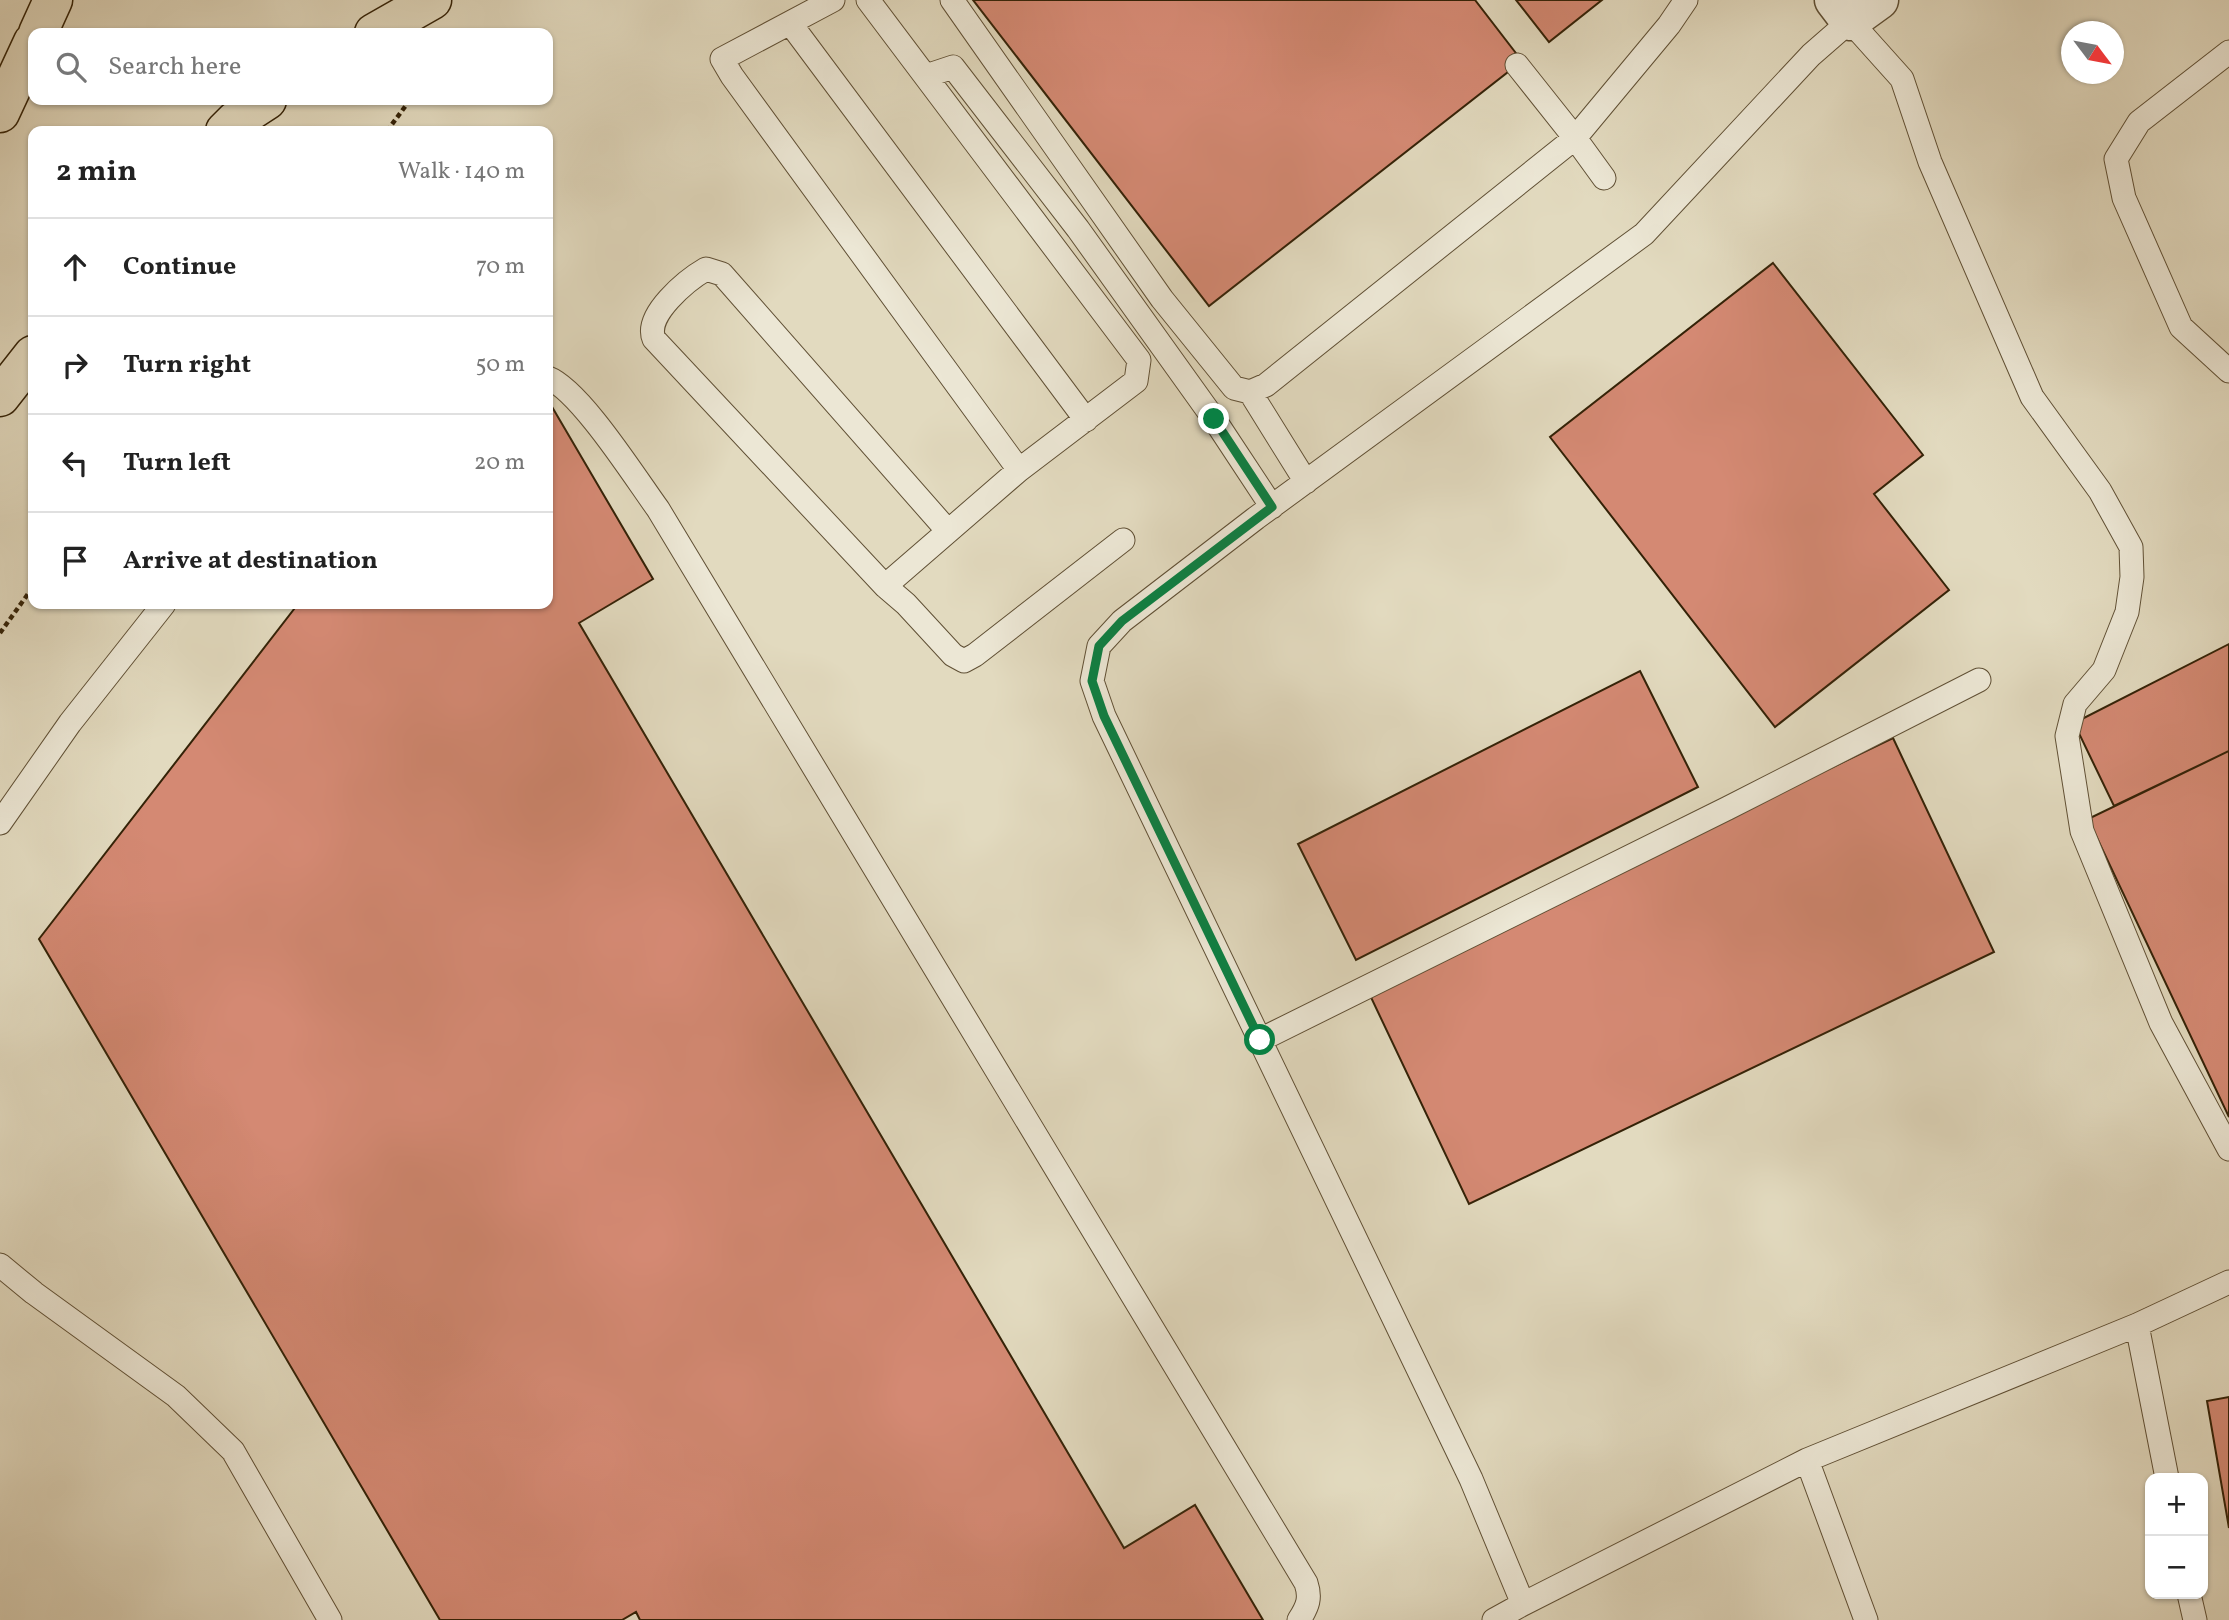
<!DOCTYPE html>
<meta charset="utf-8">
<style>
:root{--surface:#fff;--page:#f2f2f2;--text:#222;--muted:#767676;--line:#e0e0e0}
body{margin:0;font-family:Vollkorn,serif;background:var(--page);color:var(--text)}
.controls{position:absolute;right:21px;bottom:21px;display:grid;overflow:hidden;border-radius:14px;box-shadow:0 2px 5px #0004}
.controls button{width:63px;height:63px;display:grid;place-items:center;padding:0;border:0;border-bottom:2px solid var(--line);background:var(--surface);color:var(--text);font:35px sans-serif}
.compass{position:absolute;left:2061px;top:21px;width:63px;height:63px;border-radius:50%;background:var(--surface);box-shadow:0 2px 5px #0004;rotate:122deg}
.stop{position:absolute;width:21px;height:21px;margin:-16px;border:5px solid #0b8043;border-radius:50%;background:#fff}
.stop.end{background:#0b8043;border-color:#fff;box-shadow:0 2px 7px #0008}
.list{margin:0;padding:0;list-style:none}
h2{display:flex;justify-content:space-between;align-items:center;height:91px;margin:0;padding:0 28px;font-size:30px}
h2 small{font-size:23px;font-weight:400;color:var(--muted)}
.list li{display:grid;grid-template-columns:46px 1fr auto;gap:21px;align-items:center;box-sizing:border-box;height:98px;padding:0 28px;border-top:2px solid var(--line)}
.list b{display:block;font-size:26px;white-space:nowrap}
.list em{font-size:23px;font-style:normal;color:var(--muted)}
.icon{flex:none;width:38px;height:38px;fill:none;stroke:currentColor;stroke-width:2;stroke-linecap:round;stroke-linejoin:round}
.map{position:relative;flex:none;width:2229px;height:1620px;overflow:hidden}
.search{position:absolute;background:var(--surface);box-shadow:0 2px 5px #0004;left:28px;top:28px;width:525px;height:77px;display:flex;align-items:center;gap:18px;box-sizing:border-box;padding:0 24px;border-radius:14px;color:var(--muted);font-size:26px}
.panel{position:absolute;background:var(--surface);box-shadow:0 2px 5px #0004;left:28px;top:126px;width:525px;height:483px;border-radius:14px}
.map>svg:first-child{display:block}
.building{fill:#d48973;stroke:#342207;stroke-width:2}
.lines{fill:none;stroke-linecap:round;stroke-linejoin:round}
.service-casing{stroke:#605035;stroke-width:25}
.minor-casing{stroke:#605035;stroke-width:41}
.motorway-casing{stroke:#342207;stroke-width:41}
.path{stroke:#342207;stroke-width:4.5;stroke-dasharray:5 3.5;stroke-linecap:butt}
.service{stroke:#ece7d5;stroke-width:23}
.minor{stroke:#ece7d5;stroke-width:38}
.motorway{stroke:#e2dabf;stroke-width:38}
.route{stroke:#0b8043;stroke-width:9}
</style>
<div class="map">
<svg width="2229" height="1620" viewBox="0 0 2229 1620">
<rect width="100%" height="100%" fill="#e2dabf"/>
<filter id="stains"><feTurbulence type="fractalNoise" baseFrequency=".00286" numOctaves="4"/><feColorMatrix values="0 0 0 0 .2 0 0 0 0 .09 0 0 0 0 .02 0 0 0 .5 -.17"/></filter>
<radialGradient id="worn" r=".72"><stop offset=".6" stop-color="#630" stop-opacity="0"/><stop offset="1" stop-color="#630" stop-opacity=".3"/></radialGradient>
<path class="building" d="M973,0H1475L1522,61L1209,306Z
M1516,0H1602L1549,42Z
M1773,263L1923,455L1874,494L1949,590L1775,727L1550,437Z
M548,400L653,579L579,623L1124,1548L1195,1505L1263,1620H640L636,1612L622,1620H440L39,939L298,604H548Z
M2229,644V751L2114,806L2074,723Z
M1640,671L1698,787L1356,960L1298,844Z
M1893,738L1994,952L1469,1204L1368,991Z
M2229,751V1117L2088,819Z
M2229,1397V1528L2207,1401Z"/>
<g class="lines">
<g class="service-casing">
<path id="service" d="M833,0L722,59L732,76L1019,470
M868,0L1139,360L1136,381L1019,470L885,586
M952,0L1162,299L1234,388L1250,392L1266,385L1575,138L1669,25L1686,0
M790,23L1086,420
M2229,52L2139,122L2116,159L2124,198L2181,327L2229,371
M1517,65L1575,138L1604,178
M926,76L953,67L1078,229L1214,419L1272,507
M548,378C580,390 636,479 658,509L1306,1583C1311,1598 1308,1606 1299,1620
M1250,392L1306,482
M947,530L722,274L706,269C687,280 644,315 654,339L885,586L906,604L953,655L964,661L975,655L1123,540
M0,823L70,723L164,604
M1260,1040L1728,808L1979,680
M0,1265L34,1293L176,1396L233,1451L330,1620
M2137,1325L2167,1478
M1807,1460L1866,1620
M2189,1594L2195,1620
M1523,1604L1807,1460L2137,1325L2229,1282
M1494,1620L1523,1604L1471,1479L1104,716L1092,681L1099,646L1122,621L1256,518L1644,234L1811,55L1850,21L1902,79L1930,162L2032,397L2100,491L2131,547L2132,577L2127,612L2104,670L2075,704L2067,736L2082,831L2161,1023L2229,1149"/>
</g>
<g class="minor-casing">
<path id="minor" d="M1834,0L1850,21L1879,0"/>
</g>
<g class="motorway-casing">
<path id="motorway" d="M38,33L53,0
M374,33L432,0
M0,113L33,42
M225,131L235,121L267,100
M0,397L33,355"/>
</g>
<path class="path" d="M387,131L410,100
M0,633L33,587"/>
<use href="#service" class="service"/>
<use href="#minor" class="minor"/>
<use href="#motorway" class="motorway"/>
</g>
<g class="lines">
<path class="route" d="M1214,419L1272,507L1122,621L1099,646L1092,681L1104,716L1260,1040"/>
</g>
<rect width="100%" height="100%" filter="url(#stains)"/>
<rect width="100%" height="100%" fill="url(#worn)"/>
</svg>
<div class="controls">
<button>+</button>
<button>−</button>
</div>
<svg class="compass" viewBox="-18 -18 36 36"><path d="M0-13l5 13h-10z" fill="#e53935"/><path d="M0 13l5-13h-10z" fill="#767676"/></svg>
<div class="stop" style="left:1260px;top:1040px"></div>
<div class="stop end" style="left:1214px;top:419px"></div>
<div class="search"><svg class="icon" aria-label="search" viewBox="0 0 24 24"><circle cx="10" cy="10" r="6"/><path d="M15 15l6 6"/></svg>Search here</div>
<section class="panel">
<h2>2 min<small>Walk · 140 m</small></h2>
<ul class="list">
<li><svg class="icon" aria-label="ahead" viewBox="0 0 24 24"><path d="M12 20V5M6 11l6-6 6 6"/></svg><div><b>Continue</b></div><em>70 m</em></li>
<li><svg class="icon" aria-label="right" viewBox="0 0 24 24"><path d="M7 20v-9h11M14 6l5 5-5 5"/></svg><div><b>Turn right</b></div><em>50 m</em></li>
<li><svg class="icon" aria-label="left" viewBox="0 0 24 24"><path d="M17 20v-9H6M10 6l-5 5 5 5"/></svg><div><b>Turn left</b></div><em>20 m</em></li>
<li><svg class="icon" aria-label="arrive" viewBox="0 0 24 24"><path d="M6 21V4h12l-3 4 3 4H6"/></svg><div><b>Arrive at destination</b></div></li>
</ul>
</section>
</div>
